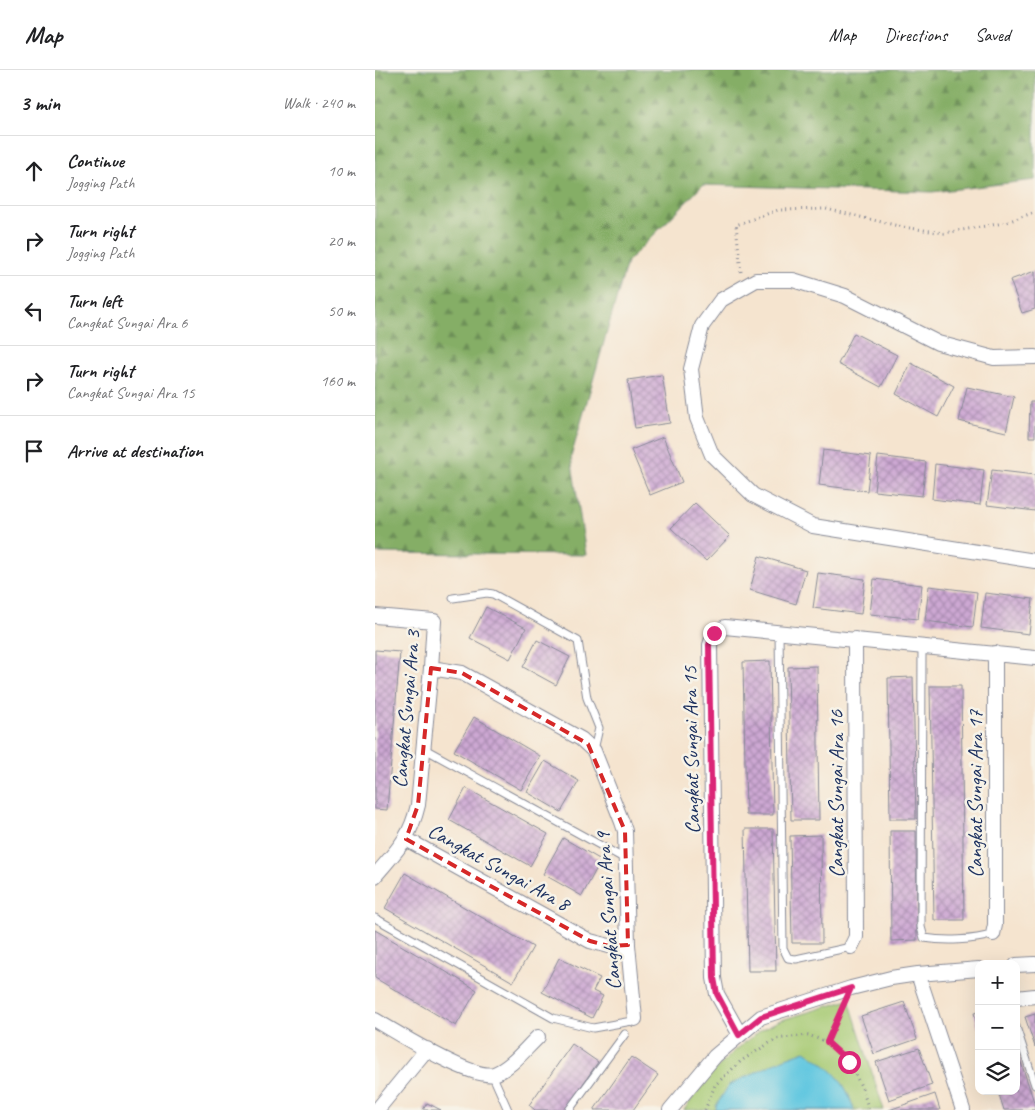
<!DOCTYPE html>
<meta charset="utf-8">
<style>
:root{--surface:#fff;--page:#f6f6f6;--text:#202124;--muted:#757577;--line:#e0e0e0}
body{margin:0;font-family:Caveat,sans-serif;background:var(--page);color:var(--text)}
.controls{position:absolute;right:15px;bottom:15px;display:grid;overflow:hidden;border-radius:10px;box-shadow:0 5px 20px #0002}
.controls button{width:45px;height:45px;display:grid;place-items:center;padding:0;border:0;border-bottom:1px solid var(--line);background:var(--surface);color:var(--text);font:25px sans-serif}
.stop{position:absolute;width:15px;height:15px;margin:-11px;border:4px solid #db2777;border-radius:50%;background:#fff}
.stop.end{background:#db2777;border-color:#fff;box-shadow:0 1px 5px #0008}
.list{margin:0;padding:0;list-style:none}
h2{display:flex;justify-content:space-between;align-items:center;height:65px;margin:0;padding:0 20px;font-size:21px}
h2 small{font-size:16px;font-weight:400;color:var(--muted)}
.list li{display:grid;grid-template-columns:32px 1fr auto;gap:15px;align-items:center;box-sizing:border-box;height:70px;padding:0 20px;border-top:1px solid var(--line)}
.list b{display:block;font-size:19px;white-space:nowrap}
.list p{margin:0;font-size:16px;white-space:nowrap;color:var(--muted)}
.list em{font-size:16px;font-style:normal;color:var(--muted)}
.icon{flex:none;width:28px;height:28px;fill:none;stroke:currentColor;stroke-width:2;stroke-linecap:round;stroke-linejoin:round}
.map{position:relative;flex:none;width:660px;height:1040px;overflow:hidden}
header{display:flex;align-items:center;gap:30px;box-sizing:border-box;height:70px;padding:0 25px;background:var(--surface);border-bottom:1px solid var(--line)}
header strong{font-size:24px}
nav{display:flex;gap:28px;margin-inline-start:auto;font-size:18px}
main{display:flex}
aside{flex:1;background:var(--surface)}
.map>svg:first-child{display:block}
.forest{fill:url(#forest-firs);stroke:#506e62}
.park{fill:#a7ca74;stroke:#617c69}
.water{fill:#62c7e0;stroke:#3e7b9f}
.building{fill:url(#building-cross-hatch)}
.lines{fill:none;stroke-linecap:round;stroke-linejoin:round}
.lane-casing{stroke:#888a96;stroke-width:9}
.street-casing{stroke:#888a96;stroke-width:16}
.path{stroke:#888a96;stroke-width:3;stroke-dasharray:1 4;stroke-linecap:butt}
.lane{stroke:#fff;stroke-width:7}
.street{stroke:#fff;stroke-width:14}
.route{stroke:#db2777;stroke-width:6}
.marked{fill:none;stroke:#d62828;stroke-width:4;stroke-dasharray:10 6;stroke-linejoin:round}
.labels{text-anchor:middle;stroke-width:5;stroke-linejoin:round;paint-order:stroke}
.street-label{font-size:21px;fill:#1b2f5e;stroke:#f7f3e8}
</style>
<header>
<strong>Map</strong>
<nav><a>Map</a><a>Directions</a><a>Saved</a></nav>
</header>
<main>
<aside>
<h2>3 min<small>Walk · 240 m</small></h2>
<ul class="list">
<li><svg class="icon" aria-label="ahead" viewBox="0 0 24 24"><path d="M12 20V5M6 11l6-6 6 6"/></svg><div><b>Continue</b><p>Jogging Path</p></div><em>10 m</em></li>
<li><svg class="icon" aria-label="right" viewBox="0 0 24 24"><path d="M7 20v-9h11M14 6l5 5-5 5"/></svg><div><b>Turn right</b><p>Jogging Path</p></div><em>20 m</em></li>
<li><svg class="icon" aria-label="left" viewBox="0 0 24 24"><path d="M17 20v-9H6M10 6l-5 5 5 5"/></svg><div><b>Turn left</b><p>Cangkat Sungai Ara 6</p></div><em>50 m</em></li>
<li><svg class="icon" aria-label="right" viewBox="0 0 24 24"><path d="M7 20v-9h11M14 6l5 5-5 5"/></svg><div><b>Turn right</b><p>Cangkat Sungai Ara 15</p></div><em>160 m</em></li>
<li><svg class="icon" aria-label="arrive" viewBox="0 0 24 24"><path d="M6 21V4h12l-3 4 3 4H6"/></svg><div><b>Arrive at destination</b></div></li>
</ul>
</aside>
<div class="map">
<svg width="660" height="1040" viewBox="0 0 660 1040">
<defs>
<pattern id="forest-firs" width="22" height="20" patternUnits="userSpaceOnUse" patternTransform="scale(1.25)"><rect width="22" height="20" fill="#85ae66"/><path d="M5 1l3.5 6h-7zM16 11l3.5 6h-7z" fill="#6c8e57"/></pattern>
<pattern id="building-cross-hatch" width="8" height="8" patternUnits="userSpaceOnUse" patternTransform="scale(1.25)"><rect width="8" height="8" fill="#cda8d3"/><path d="M0 0l8 8M0 8l8-8" fill="none" stroke="#a689ae"/></pattern>
</defs>
<rect width="100%" height="100%" fill="#f7f3e8"/>
<filter id="ink" filterUnits="userSpaceOnUse"><feTurbulence type="fractalNoise" baseFrequency=".02" numOctaves="2"/><feDisplacementMap in="SourceGraphic" scale="10" xChannelSelector="R" yChannelSelector="G"/><feConvolveMatrix kernelMatrix="1 2 1 2 8 2 1 2 1" color-interpolation-filters="sRGB"/></filter>
<filter id="wash" filterUnits="userSpaceOnUse"><feTurbulence type="fractalNoise" baseFrequency=".0096" numOctaves="4" result="noise"/><feDisplacementMap in="SourceGraphic" scale="20" xChannelSelector="R" yChannelSelector="G"/><feGaussianBlur stdDeviation="1.12" result="paint"/><feColorMatrix in="noise" values="0 0 0 0 0 0 0 0 0 0 0 0 0 0 0 0 0 1.4 0 .05"/><feComposite in="paint" operator="in"/></filter>
<g filter="url(#wash)">
<rect width="100%" height="100%" fill="#f5e4cf"/>
<path class="forest" d="M0,0H660V110L557,122L328,115L252,192L196,387L211,485L0,483Z"/>
<path class="park" d="M474,930L509,1040H309L334,1005L362,979L386,960L403,951Z"/>
<path class="water" d="M430,981C456,998 470,1009 479,1040H341V1036L354,1015L408,989Z"/>
<g id="blocks">
<path class="building" d="M660,201V239L647,243L635,210Z
M479,263L522,285L506,317L463,294Z
M536,293L579,316L563,347L521,324Z
M287,305L295,353L260,358L253,310Z
M592,317L639,327L631,362L584,351Z
M655,332H660V367H654Z
M288,367L307,412L275,425L256,380Z
M448,380L496,386L492,421L444,415Z
M503,386L551,392L547,426L499,421Z
M560,394L609,400L605,435L557,429Z
M617,400L660,405V441L612,435Z
M320,433L355,466L331,491L296,458Z
M384,486L431,500L421,534L375,520Z
M443,503L490,509L486,544L438,538Z
M499,509L547,515L543,549L495,544Z
M554,516L602,522L598,557L550,551Z
M610,523L658,529L654,564L606,558Z
M111,537L151,558L135,589L95,568Z
M162,570L195,587L181,615L148,597Z
M0,580L25,582L12,740L0,739Z
M395,591L398,745H371L368,592Z
M442,596L444,750H416L413,597Z
M538,607L541,749H515L513,608Z
M555,616H586L589,850H559Z
M99,647L165,686L146,720L79,681Z
M170,691L204,711L186,742L152,722Z
M91,718L173,764L155,796L74,750Z
M370,759H398L401,901H373Z
M515,761H541L542,870L516,871Z
M446,765L447,873H417L415,766Z
M188,768L226,790L207,826L168,804Z
M30,803L158,877L138,912L10,838Z
M0,860L102,920L81,956L0,908Z
M184,888L225,908L218,921L228,926L217,948L167,922Z
M529,932L542,969L499,984L486,946Z
M604,942V958H603L599,943Z
M660,944V977L650,947Z
M197,974L223,992L190,1040H160L154,1035Z
M641,977L660,1035V1040H629L623,1021H641Z
M544,978L557,1015L514,1030L501,992Z
M256,987L283,1005L258,1040H219Z
M560,1024L565,1040H514Z
M52,1033L66,1040H48Z"/>
</g>
</g>
<g filter="url(#ink)">
<use href="#blocks" fill-opacity="0" stroke="#888a96" stroke-width="1"/>
<g class="lines">
<g class="lane-casing">
<path id="lane" d="M78,528L112,523L118,524L203,571L212,628L224,658L219,680
M404,562L408,878L413,888L421,889L476,877
M547,576L546,857L549,868C568,871 599,871 618,864
M48,678L252,790
M0,848L178,948L218,958L257,951L260,949
M641,957L660,1015
M117,1004L133,1040
M194,1040L250,964"/>
</g>
<g class="street-casing">
<path id="street" d="M660,287L619,288L563,273L470,226L418,210H381L346,230L327,256L316,299L322,348L337,385L378,425L438,456L660,491
M0,546L59,551L56,598L43,735C35,769 22,780 0,806
M56,598L87,603L206,669L219,681L247,752L250,761L253,875L260,949
M31,769L215,871L234,876L253,875
M618,864L620,855V583
M476,877L481,867L480,569
M641,895L660,894
M543,904L588,1040
M641,928L660,926
M0,950C22,963 97,1010 119,1004C136,998 150,979 163,967
M365,965L342,924L339,908L335,575L339,563L350,557L660,588
M2,1040L52,979
M295,1040L340,986L386,947L476,918L516,908L543,904L604,899"/>
</g>
<path class="path" d="M366,202L361,155L403,140L451,139L528,157L569,163L629,153L660,142
M452,972L467,937
M330,1040L340,1015L366,991L401,969L433,965L452,972L474,992L487,1018L494,1040"/>
<use href="#lane" class="lane"/>
<use href="#street" class="street"/>
</g>
</g>
<g class="lines" filter="url(#ink)">
<path class="route" d="M339,563L334,575L339,908L342,924L364,965L386,947L476,918L452,972L474,992"/>
</g>
<path class="marked" d="M56,598L87,603L213,674L250,761L253,875L234,876L215,871L31,769L43,735Z"/>
<g class="labels">
<g class="street-label">
<text transform="translate(31 639) rotate(-85)" y="7">Cangkat Sungai Ara 3</text>
<text transform="translate(316 680) rotate(-91)" y="7">Cangkat Sungai Ara 15</text>
<text transform="translate(461 724) rotate(-90)" y="7">Cangkat Sungai Ara 16</text>
<text transform="translate(600 724) rotate(-90)" y="7">Cangkat Sungai Ara 17</text>
<text transform="translate(124 797) rotate(29)" y="7">Cangkat Sungai Ara 8</text>
<text transform="translate(233 841) rotate(-94)" y="7">Cangkat Sungai Ara 9</text>
</g>
</g>
</svg>
<div class="controls">
<button>+</button>
<button>−</button>
<button><svg class="icon" aria-label="layers" viewBox="0 0 24 24"><path d="M12 4l9 5-9 5-9-5zM3 14l9 5 9-5"/></svg></button>
</div>
<div class="stop" style="left:474px;top:992px"></div>
<div class="stop end" style="left:339px;top:563px"></div>
</div>
</main>
